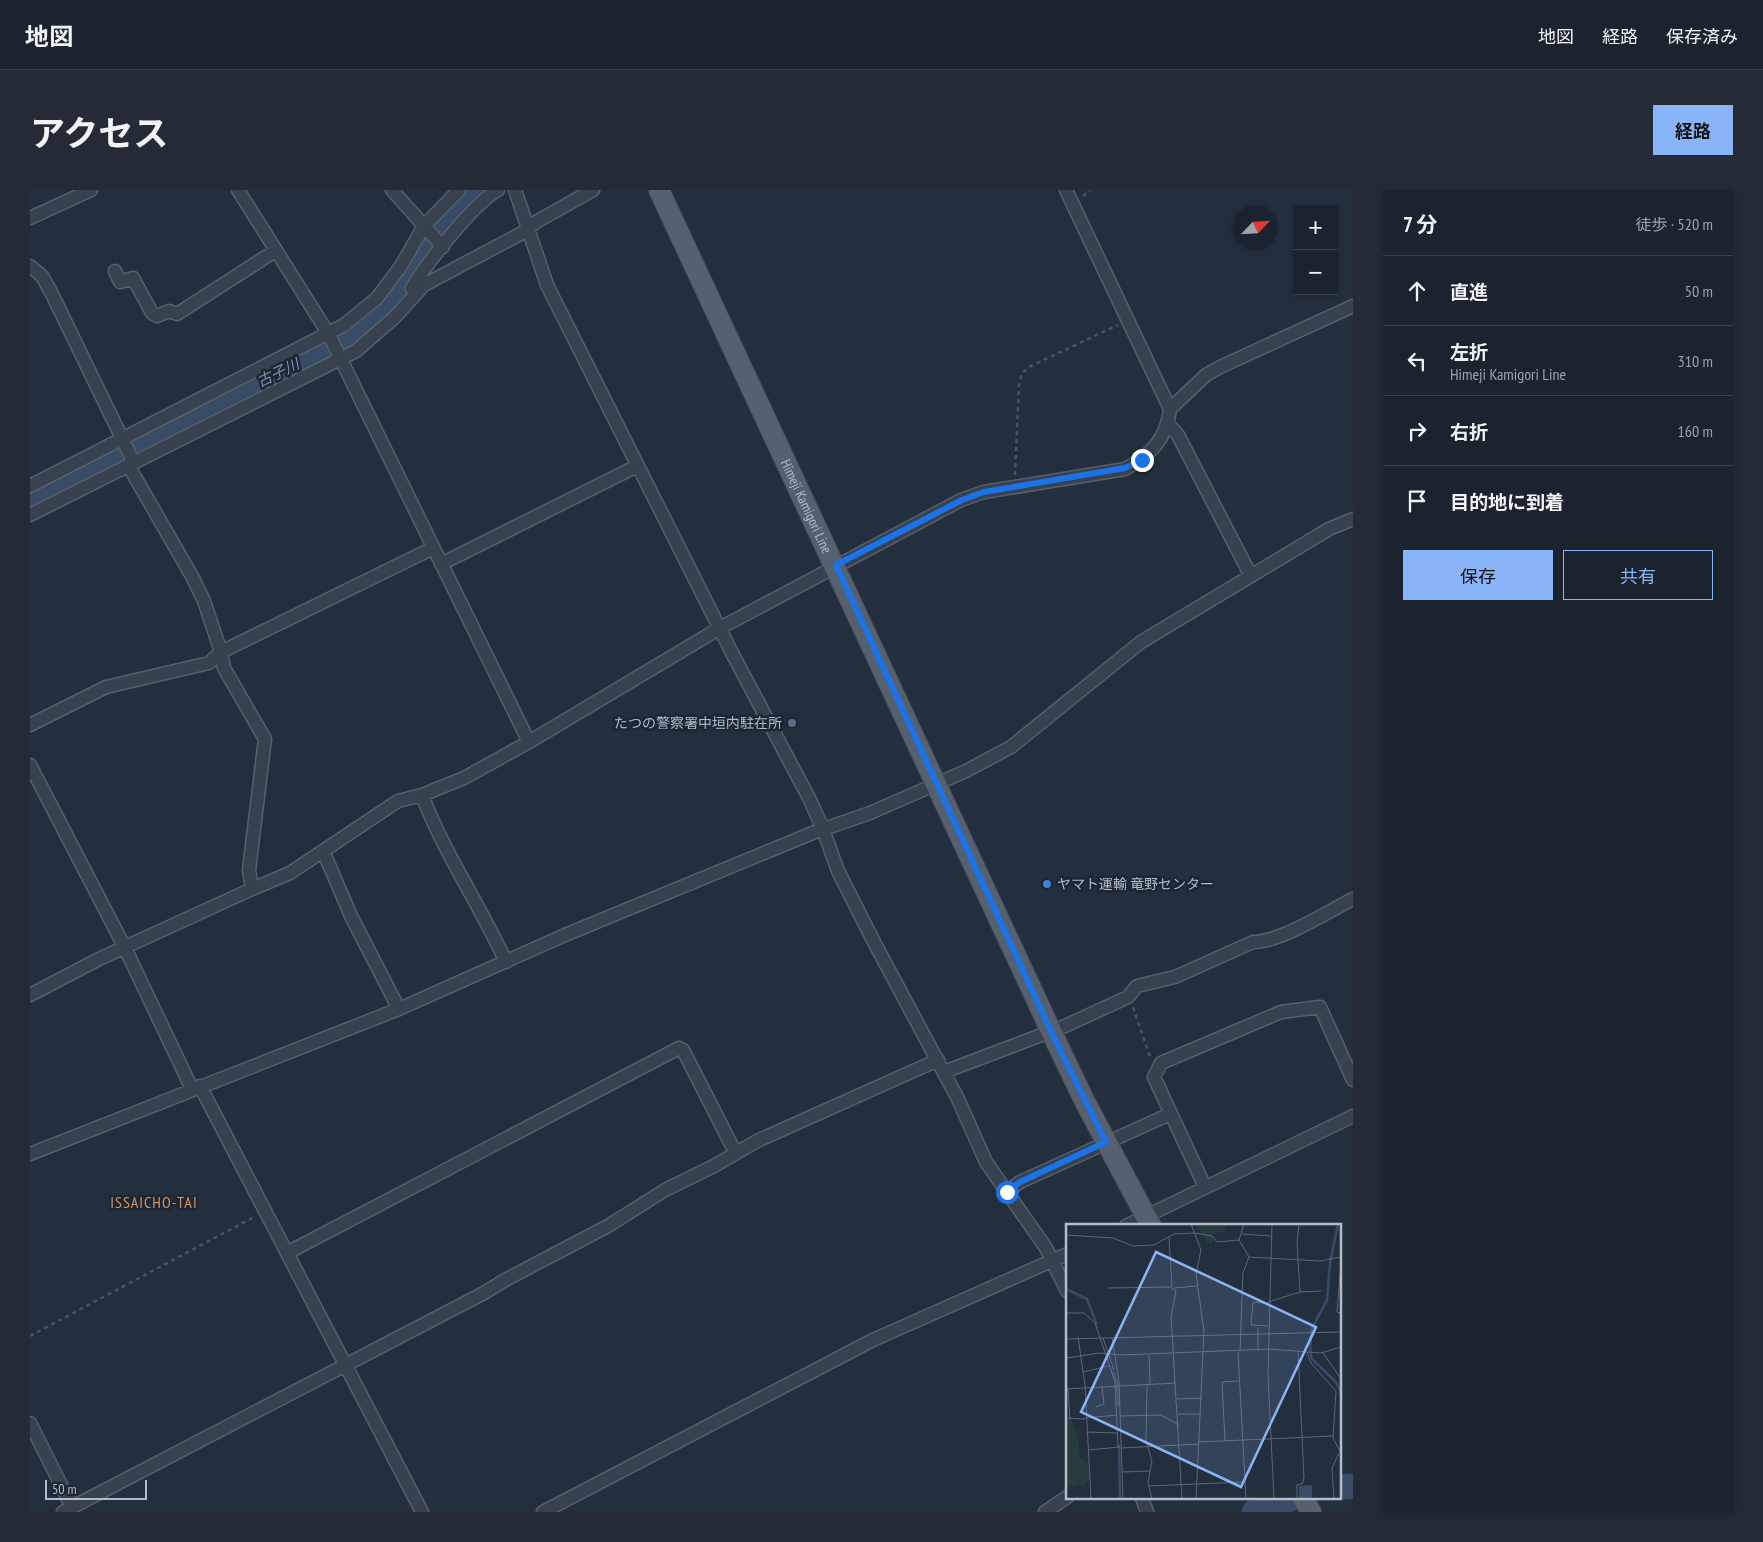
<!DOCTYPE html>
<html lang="ja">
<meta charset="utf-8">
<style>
:root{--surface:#1b232e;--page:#242b36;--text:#f1f3f6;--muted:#a0a4aa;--line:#39404a;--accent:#8ab4f8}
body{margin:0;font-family:"PT Sans Narrow","Noto Sans JP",sans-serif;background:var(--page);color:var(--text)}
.controls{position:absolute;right:15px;top:15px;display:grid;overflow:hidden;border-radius:0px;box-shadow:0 2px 8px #0003}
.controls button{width:45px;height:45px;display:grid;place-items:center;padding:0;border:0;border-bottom:1px solid var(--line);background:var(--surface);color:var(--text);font:25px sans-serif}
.compass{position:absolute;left:1203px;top:15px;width:45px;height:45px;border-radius:50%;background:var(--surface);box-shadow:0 2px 8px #0003;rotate:65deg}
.scale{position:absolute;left:15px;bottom:12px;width:102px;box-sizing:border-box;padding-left:5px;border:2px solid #b4bcc9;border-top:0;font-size:14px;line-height:18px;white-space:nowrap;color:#b4bcc9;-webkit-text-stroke:4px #1d2633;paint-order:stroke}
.stop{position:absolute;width:15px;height:15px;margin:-11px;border:4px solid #1a73e8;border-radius:50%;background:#fff}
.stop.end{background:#1a73e8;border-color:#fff;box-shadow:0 1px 5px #0008}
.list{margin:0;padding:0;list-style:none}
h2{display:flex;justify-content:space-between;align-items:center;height:65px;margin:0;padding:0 20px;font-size:21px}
h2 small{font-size:16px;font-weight:400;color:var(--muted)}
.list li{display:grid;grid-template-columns:32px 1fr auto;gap:15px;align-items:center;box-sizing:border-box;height:70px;padding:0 20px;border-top:1px solid var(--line)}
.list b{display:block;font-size:19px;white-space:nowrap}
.list p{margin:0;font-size:16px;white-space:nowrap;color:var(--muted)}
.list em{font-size:16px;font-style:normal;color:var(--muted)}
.actions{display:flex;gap:10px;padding:15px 20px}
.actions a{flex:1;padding:11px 0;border:1px solid var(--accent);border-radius:0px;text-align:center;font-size:18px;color:var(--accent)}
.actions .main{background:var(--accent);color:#111}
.icon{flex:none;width:28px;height:28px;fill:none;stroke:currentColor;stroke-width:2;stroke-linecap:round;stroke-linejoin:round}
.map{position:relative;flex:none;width:1323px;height:1322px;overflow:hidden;border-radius:0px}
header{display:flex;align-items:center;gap:30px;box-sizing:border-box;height:70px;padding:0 25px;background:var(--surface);border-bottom:1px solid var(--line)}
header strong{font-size:24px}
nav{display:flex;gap:28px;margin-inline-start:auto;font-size:18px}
.intro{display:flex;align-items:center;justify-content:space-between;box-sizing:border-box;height:120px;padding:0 30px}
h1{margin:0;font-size:35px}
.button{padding:12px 22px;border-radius:0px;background:var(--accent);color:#111;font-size:18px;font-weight:700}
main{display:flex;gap:30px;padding:0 30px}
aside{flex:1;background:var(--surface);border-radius:0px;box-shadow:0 2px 8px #0003}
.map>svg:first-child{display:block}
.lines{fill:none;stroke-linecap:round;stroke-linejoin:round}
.river{stroke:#394c67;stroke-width:25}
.street-casing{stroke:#565f6c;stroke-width:15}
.primary-casing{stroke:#414a57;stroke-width:22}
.path{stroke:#44595c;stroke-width:2.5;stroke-dasharray:4 4;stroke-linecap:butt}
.street{stroke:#38414e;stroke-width:12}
.primary{stroke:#56606e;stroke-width:20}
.route{stroke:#1a73e8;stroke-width:6}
.service-dot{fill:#5c6f8a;stroke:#1d2633;stroke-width:2}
.shop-dot{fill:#3f7fe0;stroke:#1d2633;stroke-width:2}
.labels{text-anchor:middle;stroke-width:5;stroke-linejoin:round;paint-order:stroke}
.street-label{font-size:14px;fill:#b4bcc9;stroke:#1d2633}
.poi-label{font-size:14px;fill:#b4bcc9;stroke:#1d2633;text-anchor:end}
.water-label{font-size:15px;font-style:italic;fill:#7c92b1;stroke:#1d2633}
.quarter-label{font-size:16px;letter-spacing:1px;fill:#d59563;stroke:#1d2633}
.inset-river{fill:none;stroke:#394c67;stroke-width:2.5}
.inset-road{fill:none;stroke:#5e6776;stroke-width:1}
.view{fill:#8ab4f8;fill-opacity:0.15;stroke:#8ab4f8;stroke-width:2.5}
.inset-edge{fill:none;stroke:#b4bcc9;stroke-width:2.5}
</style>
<header>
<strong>地図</strong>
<nav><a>地図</a><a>経路</a><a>保存済み</a></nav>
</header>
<div class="intro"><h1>アクセス</h1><a class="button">経路</a></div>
<main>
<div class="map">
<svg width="1323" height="1322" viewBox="0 0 1323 1322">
<rect width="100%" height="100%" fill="#242f3e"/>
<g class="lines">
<path class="river" d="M0,305L281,165L312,152L342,131L411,36L447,0
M1309,1297L1323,1296
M1224,1322L1263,1308"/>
<g class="street-casing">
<path id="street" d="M208,0L298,143L499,552
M362,0L413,57
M485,0L517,95L702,463L779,608L793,639L808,681L845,754L928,909L956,972L1016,1058L1037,1101
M0,28L61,0
M0,76L12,86L21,102L104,273
M85,81L90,92L103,88L122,123L127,126L139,121L147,124L245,61
M384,102L382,98C396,74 444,13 468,0
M1140,219L1176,185L1190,177L1323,116
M1138,234L1148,245L1221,386
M98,275L163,388L174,411L191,462L194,478L235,549L219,680L222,699
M0,296L314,135L347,108L371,76L394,36L429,0
M0,325L326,161L365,127L394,95L492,43L506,32L563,0
M411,374L607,276
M0,535L76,497L179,473L191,462L403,358
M0,575L95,758L162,899
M392,605C414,663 450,715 476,772
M294,663L321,726L369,819
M0,805L69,769L222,699L260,683L368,611L392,605L434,588L499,552L690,438L931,310L954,302L1095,279C1121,265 1137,248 1140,219L1036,0
M914,882L1035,836L1098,807L1107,796L1145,787L1223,752C1251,752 1297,722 1323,709
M170,896L392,1322
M0,964L369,819L535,745L785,642L840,623L936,581L981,557L1111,452L1299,339L1323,329
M1175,997L1124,887L1131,873L1251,822L1290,817L1323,890
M977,1002L990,992L1140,924
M1096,1036L1323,926
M257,1063L649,858L653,860L702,956L707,961
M0,1233L42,1317
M1112,1308L1117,1322
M33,1322L454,1103L477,1089L578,1036L635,1000L684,976L727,951L908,870
M513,1322L843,1150L1037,1064
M1015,1322L1037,1307"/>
</g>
<g class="primary-casing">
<g id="primary">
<path id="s1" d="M629,0L1021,841L1054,910L1121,1036"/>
<path d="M1273,1308L1281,1322"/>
</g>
</g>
<path class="path" d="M1053,6L1060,0
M985,285L989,194L992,183L1001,176L1088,135
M1103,817L1120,867
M0,1146L224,1027"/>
<use href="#street" class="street"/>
<use href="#primary" class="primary"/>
</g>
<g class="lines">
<path class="route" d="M977,1002L990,992L1076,952L1021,841L806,375L932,310L954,302L1095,278L1112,270"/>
</g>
<circle class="service-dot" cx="762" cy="533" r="5"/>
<circle class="shop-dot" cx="1017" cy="694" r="5"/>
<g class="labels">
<g class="street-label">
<text dy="5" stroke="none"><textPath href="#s1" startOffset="349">Himeji Kamigori Line</textPath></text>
</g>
<g class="poi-label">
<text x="752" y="538">たつの警察署中垣内駐在所</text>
<text x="1027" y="699" text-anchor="start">ヤマト運輸 竜野センター</text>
</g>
<g class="water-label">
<text transform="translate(248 183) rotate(-26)" y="5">古子川</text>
</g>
<g class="quarter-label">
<text x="124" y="1018">ISSAICHO-TAI</text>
</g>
</g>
<g transform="translate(1036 1034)">
<rect width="275" height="275" fill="#242f3e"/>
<path d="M161,0L158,7L147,10L148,17L144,20L130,2ZM0,195L6,197L12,212L14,234L22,240L23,255L16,263L14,260L0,264Z" fill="#263c3f"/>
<path d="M246,261V274H233V262Z" fill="#394c67"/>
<path class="inset-river" d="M272,0L264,39L261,76L246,104L244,124L246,135L270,158L275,169M0,65L21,75L31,101M47,147L51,159L52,182M53,221L54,275"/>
<path class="inset-road" d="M125,0L135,26L130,50L138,108L130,275M178,0L173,16L183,33L254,37L275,33M206,0L202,151L208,275M233,0L231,19L234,68M176,10L205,12M0,11L47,14L67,22L88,21L108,10L129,9L146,12L151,18L173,16M103,13L106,63M275,40L271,88L275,89M43,64L104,63L110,67L105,93L116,275M108,64L131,62M202,78L234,68L255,67M202,79L187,78L185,101L202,102M0,89H18L29,99L49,158L52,223M192,103V127M12,113L19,161L25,275M46,113L53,158L57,275M37,114L48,146M0,115L275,108M174,127L177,49L183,33M172,128L180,275M241,128L245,139L270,167L267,214L275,229M257,129L275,155M83,130L84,160M0,134L34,129L56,131L203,125L255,129L275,123M17,148L43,142M81,160L80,217L86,237L82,259L86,275M0,165L110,159M2,165L4,196M111,175L136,174M30,183L38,180L36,162M112,190H135M54,192L95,191L113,201M0,194L19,195M19,194L51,191M21,208L51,209M159,217L156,158L172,157M133,218L267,212M55,224L133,220M22,226L54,223M56,248L84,247M83,262L177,258M231,275V261L236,260L238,254L232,127M268,275L266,244L273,229"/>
<path class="view" d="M90,28L250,103L175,263L15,188Z"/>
<rect width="275" height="275" class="inset-edge"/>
</g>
</svg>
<div class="controls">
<button>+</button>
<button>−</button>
</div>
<svg class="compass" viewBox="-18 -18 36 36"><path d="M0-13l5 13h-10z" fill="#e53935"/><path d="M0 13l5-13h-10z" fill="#a0a4aa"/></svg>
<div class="scale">50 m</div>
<div class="stop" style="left:977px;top:1002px"></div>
<div class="stop end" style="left:1112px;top:270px"></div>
</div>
<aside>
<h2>7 分<small>徒歩 · 520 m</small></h2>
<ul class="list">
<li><svg class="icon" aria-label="ahead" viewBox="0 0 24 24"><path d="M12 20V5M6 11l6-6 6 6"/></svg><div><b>直進</b></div><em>50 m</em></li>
<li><svg class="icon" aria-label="left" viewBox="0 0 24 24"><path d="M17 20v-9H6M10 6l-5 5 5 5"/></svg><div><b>左折</b><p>Himeji Kamigori Line</p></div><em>310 m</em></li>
<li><svg class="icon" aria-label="right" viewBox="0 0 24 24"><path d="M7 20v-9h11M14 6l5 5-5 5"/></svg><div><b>右折</b></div><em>160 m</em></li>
<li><svg class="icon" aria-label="arrive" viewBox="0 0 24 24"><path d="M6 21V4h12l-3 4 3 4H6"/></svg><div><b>目的地に到着</b></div></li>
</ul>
<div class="actions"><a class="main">保存</a><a>共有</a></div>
</aside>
</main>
